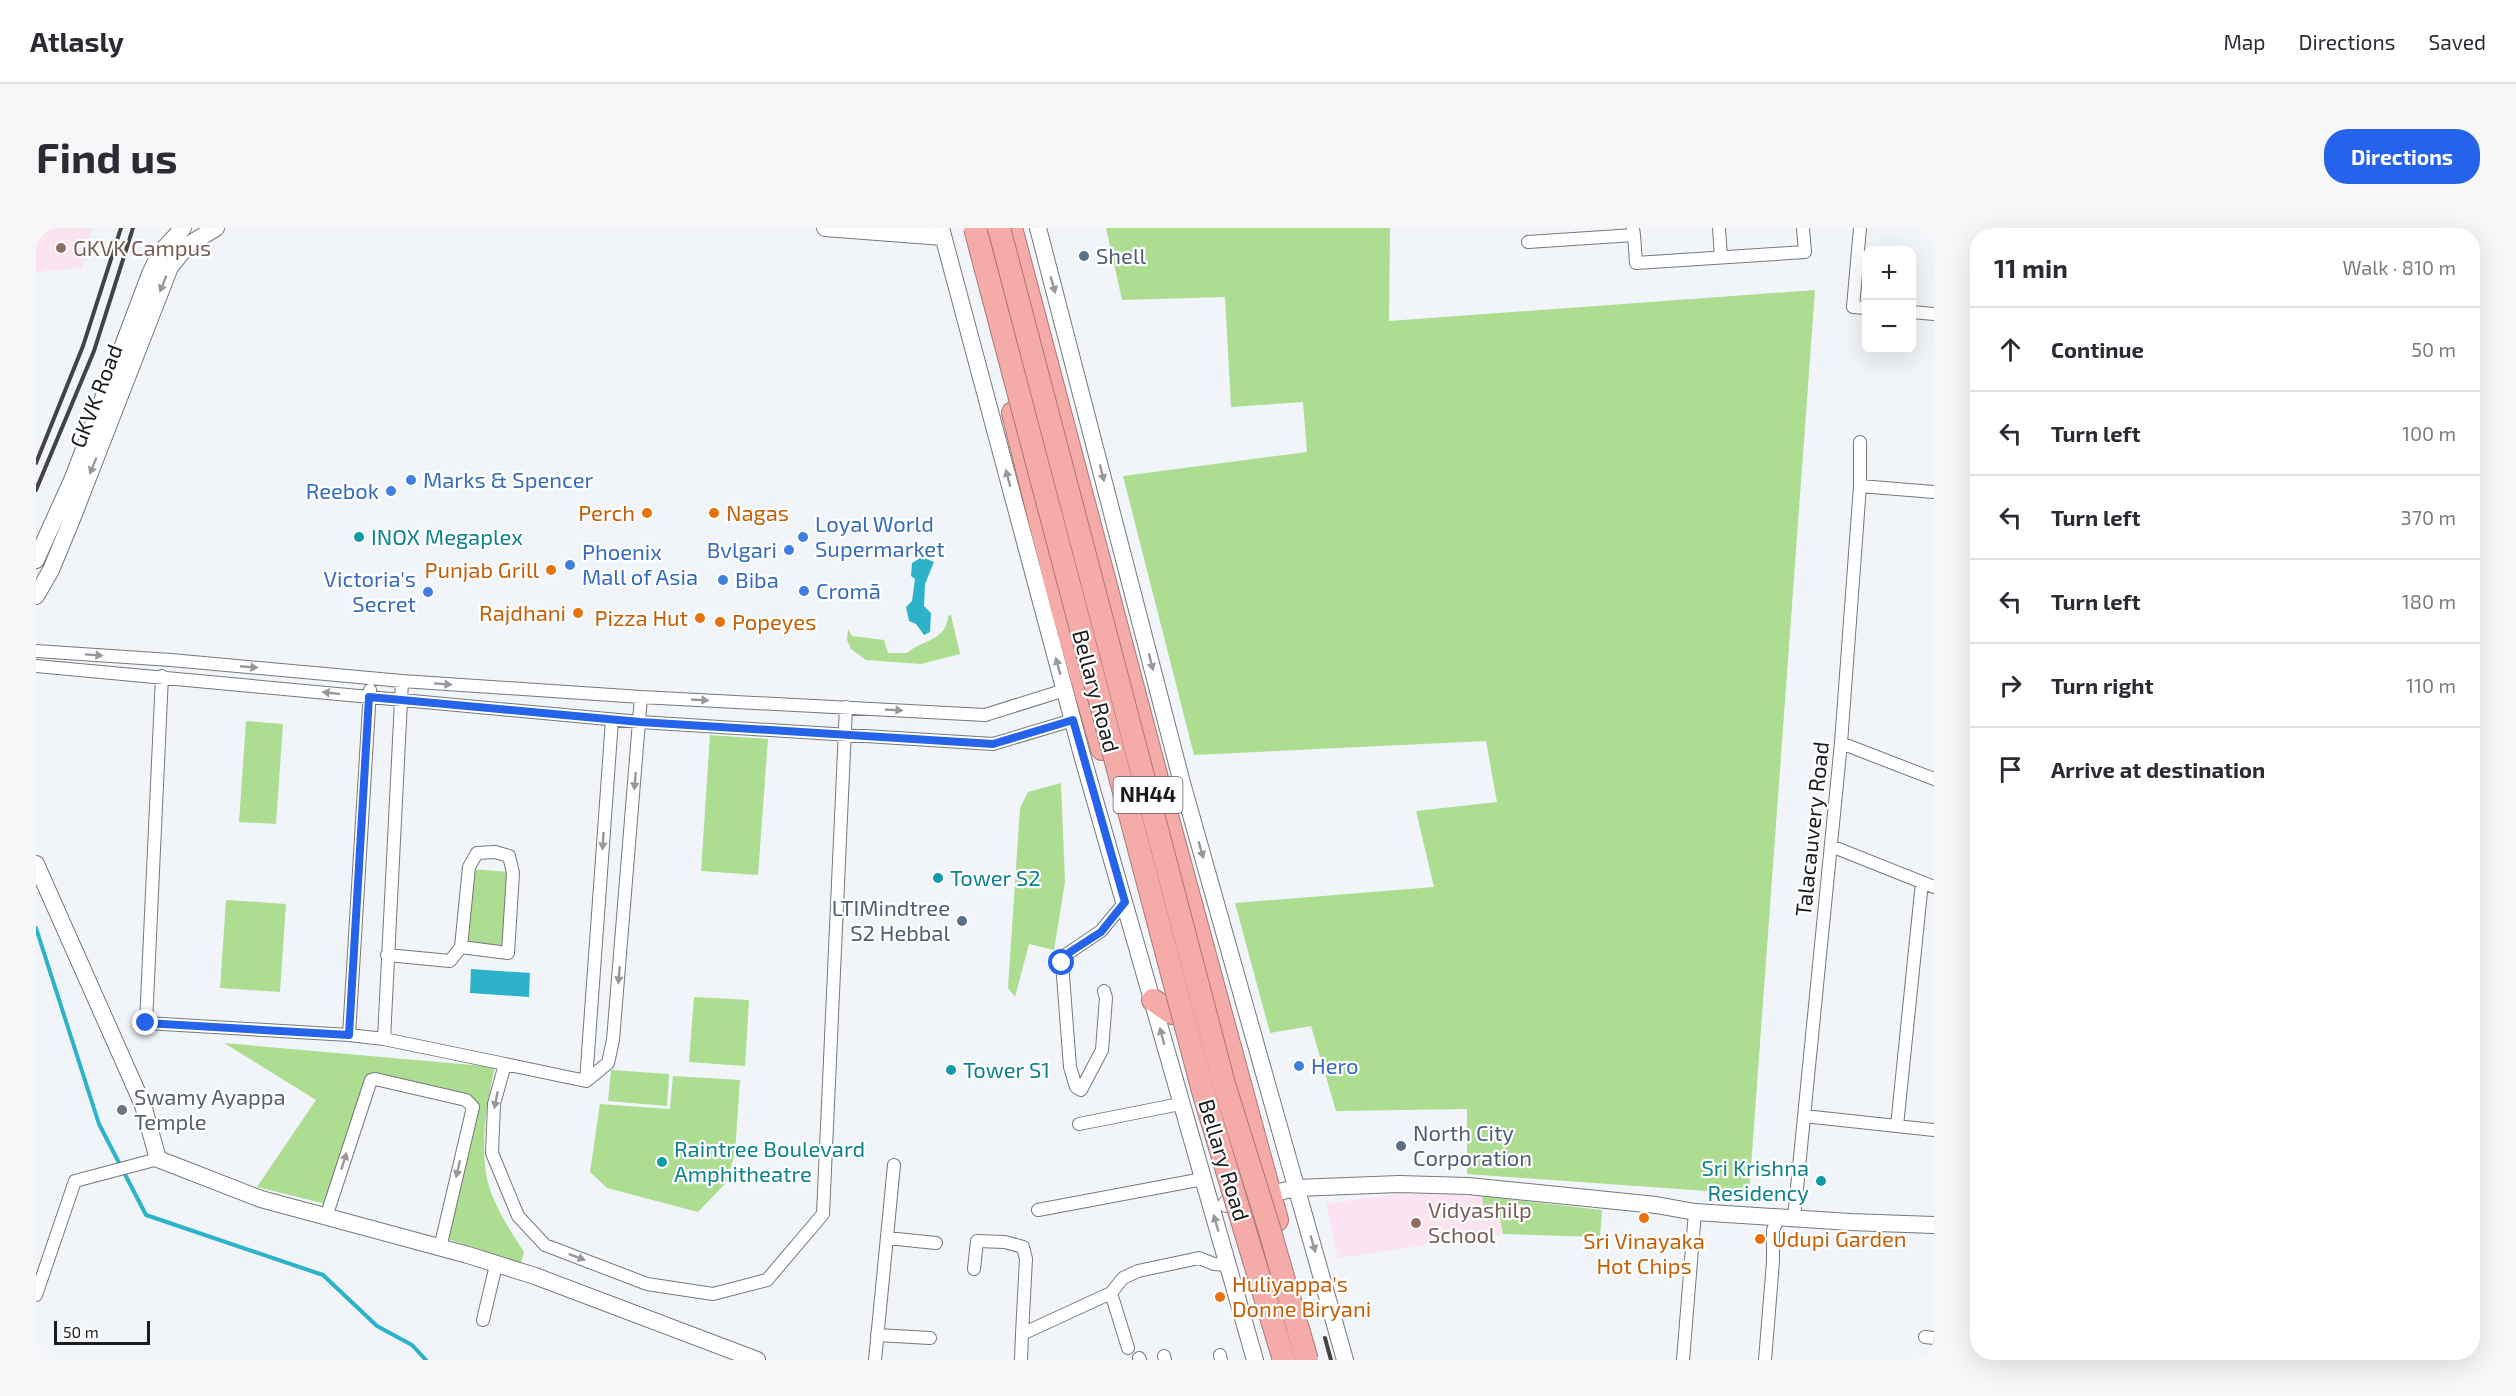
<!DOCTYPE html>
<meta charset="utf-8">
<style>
:root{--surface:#fff;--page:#f7f7f7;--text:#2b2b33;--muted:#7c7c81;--line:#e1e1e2;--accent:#2563eb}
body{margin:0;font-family:"Exo 2",sans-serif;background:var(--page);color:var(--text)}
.controls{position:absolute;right:18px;top:18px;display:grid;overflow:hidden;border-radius:12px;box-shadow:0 6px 24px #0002}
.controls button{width:54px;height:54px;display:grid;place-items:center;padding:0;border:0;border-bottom:2px solid var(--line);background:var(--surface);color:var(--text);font:30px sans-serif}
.scale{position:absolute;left:18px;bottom:15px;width:96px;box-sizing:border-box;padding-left:6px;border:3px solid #1a1b1d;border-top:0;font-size:16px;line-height:21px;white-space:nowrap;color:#1a1b1d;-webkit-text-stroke:4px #fff;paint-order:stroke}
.stop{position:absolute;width:18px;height:18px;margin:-14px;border:4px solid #2563eb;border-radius:50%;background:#fff}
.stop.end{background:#2563eb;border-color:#fff;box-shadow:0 2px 6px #0008}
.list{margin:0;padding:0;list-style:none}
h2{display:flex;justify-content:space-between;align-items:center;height:78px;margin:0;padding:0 24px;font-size:26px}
h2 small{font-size:20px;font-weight:400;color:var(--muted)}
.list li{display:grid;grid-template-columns:39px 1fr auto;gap:18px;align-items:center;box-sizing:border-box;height:84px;padding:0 24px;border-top:2px solid var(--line)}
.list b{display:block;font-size:22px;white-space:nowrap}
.list em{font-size:20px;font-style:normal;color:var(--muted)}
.icon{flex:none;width:33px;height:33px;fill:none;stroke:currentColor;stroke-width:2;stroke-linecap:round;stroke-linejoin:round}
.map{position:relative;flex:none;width:1898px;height:1132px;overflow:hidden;border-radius:24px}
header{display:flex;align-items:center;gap:36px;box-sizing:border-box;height:84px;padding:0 30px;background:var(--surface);border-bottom:2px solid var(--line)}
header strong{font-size:28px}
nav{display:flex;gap:33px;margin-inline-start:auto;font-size:21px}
.intro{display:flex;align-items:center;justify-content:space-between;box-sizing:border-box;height:144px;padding:0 36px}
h1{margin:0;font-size:42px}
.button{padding:15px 27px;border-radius:24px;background:var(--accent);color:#fff;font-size:21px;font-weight:700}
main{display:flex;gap:36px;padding:0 36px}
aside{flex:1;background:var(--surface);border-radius:24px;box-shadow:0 6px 24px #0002}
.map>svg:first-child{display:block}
.education{fill:#fbe3ef}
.green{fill:#addd90}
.water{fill:#2cb3ca}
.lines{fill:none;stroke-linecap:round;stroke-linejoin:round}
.stream{stroke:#2cb3ca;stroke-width:4}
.street-casing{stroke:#75787c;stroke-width:14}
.secondary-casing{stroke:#75787c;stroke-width:18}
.highway-casing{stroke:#a87977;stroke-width:24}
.street{stroke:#fff;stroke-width:12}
.secondary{stroke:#fff;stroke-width:16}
.highway{stroke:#f5aba7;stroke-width:22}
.rail{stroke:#414345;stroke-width:4}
.highway-bridge-casing{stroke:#a87977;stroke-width:24;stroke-linecap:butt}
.highway-bridge{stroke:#f5aba7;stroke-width:22}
.oneway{fill:#989899}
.route{stroke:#2563eb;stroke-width:8}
.education-dot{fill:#8d6e63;stroke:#fff;stroke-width:2}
.service-dot{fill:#5c6f8a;stroke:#fff;stroke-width:2}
.shop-dot{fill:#3f7fe0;stroke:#fff;stroke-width:2}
.food-dot{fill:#e8710a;stroke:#fff;stroke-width:2}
.culture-dot{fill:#0f9aa8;stroke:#fff;stroke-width:2}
.worship-dot{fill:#6b7280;stroke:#fff;stroke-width:2}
.labels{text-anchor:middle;stroke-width:4.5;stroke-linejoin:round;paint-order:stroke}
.shield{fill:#fff;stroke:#5f5f61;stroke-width:1.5}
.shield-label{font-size:21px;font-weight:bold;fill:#1a1b1d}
.education-label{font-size:22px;fill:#785e54;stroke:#fff;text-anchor:start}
.service-label{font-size:22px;fill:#4e5e75;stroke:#fff;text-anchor:start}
.street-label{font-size:22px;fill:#1a1b1d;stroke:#fff}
.shop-label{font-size:22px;fill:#366cbe;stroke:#fff;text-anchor:start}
.food-label{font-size:22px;fill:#c56008;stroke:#fff;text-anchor:end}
.culture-label{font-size:22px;fill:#0d838f;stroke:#fff;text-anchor:start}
.worship-label{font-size:22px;fill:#5b616d;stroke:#fff;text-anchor:start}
</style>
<header>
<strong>Atlasly</strong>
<nav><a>Map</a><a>Directions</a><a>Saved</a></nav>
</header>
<div class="intro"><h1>Find us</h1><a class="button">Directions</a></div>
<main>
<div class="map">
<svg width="1898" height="1132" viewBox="0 0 1898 1132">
<rect width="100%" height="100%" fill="#f1f5fa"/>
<path class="education" d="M0,0H56L46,40L0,44Z
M1365,965L1446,968L1448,983L1462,981L1467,1006L1302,1030L1290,976Z"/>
<path class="green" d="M1070,0H1354L1353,93L1779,62L1713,966L1431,946V881L1300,883L1275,798L1234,805L1199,675L1398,659L1380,583L1461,574L1450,513L1158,527L1087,248L1271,224L1267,174L1195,179L1189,69L1086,72Z
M915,387L924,426L885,436L830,432L815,421L811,412L812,401L816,408L848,412L852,425H871C885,412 911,413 912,388Z
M210,493L247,496L240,596L203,594Z
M674,507L732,511L722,647L665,643Z
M1025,555L1029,654L1018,722L993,716L979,769L972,760L984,580L992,564Z
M435,641L473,644L468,718L430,715Z
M190,672L250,676L244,764L184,760Z
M658,769L713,772L709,838L653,834Z
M188,815L459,839C451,874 445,909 450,945C454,972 473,1001 488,1024L485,1035L403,1008L438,871L333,849L294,977L221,959L280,872Z
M575,842L633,846L631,878L572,873Z
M637,848L704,852L699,925L690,955L662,984L571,960L554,944L564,876L634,881Z
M1446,968L1566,982L1564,1009L1467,1006L1462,981L1448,983Z"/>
<path class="water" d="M886,329L898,334L889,356L888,378L895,385L894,404L888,407L880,396L873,393L870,379L876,373L879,351L875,348L876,335Z
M435,741L494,745L493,769L434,765Z"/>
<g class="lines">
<path class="stream" d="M0,700L63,896L110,987L287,1047L341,1098L376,1117L390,1132"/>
<g class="street-casing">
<path id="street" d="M1683,0L1685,29
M1824,0L1817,79L1830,80
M1598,7L1600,35L1769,24L1767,0
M1492,14L1598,7L1597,0
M1876,84L1898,86
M1824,258L1898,264
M0,423L135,432L366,453L605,469L949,487L1029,462
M0,438L604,494L957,516L1037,492
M126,448L110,795L313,807L334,462
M366,453L348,811L469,836
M605,469L577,812L572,835L550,853L469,836L458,876L456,925L482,988L509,1017L611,1056L677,1066L731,1052L787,986L810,479
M1805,515L1898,551
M1795,618L1898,659
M351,727L414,733L425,719L433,639L441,625L459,624L473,628L477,645L472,725L425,719
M1068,763L1070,770L1066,822L1045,862L1040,859L1034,839L1026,735L1031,726L1065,703L1089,674
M313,807L348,811
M550,853L576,492
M1768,888L1898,902
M1043,896L1144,876
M1861,898L1886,654
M1002,982L1167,951
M290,989L335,852L339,851L430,872L437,879L404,1020
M1758,990L1805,515L1824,258V214
M851,1010L900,1015
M938,1041L941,1013L969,1014L987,1019L990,1031L986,1106
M1075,1065L1092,1120
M0,1067L39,953L122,931
M447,1092L460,1037
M841,1107L894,1110
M1889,1109L1898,1110
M1184,1127L1185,1132
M1128,1128L1129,1132
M1103,1130L1104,1132
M839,1132L858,937
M985,1132L986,1106L1075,1065L1087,1050L1102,1043L1163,1030L1178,1036L1192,1037
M1647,1132L1659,984
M1729,1132L1737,1034V1002L1743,989"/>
</g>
<g class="secondary-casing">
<path id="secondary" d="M789,0L907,9
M905,0L1046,527L1219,1132
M1002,0L1146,555L1309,1132
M0,332L37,250L114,46L124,25L147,0
M0,368L15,342L36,291L134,39L152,17L180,0
M0,636L107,877L122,931L225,971L432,1027L499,1048L721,1132
M1190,976L1260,960L1363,956L1432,958L1620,977L1659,984L1814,994L1898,997"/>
</g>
<g class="highway-casing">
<path id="highway" d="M975,0C1062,331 1150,662 1241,992
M977,185L1025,377L1066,521
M1117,772L1136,785"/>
</g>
<use href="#street" class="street"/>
<use href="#secondary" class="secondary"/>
<use href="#highway" class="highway"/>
<path class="rail" d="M0,235L47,118L85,0
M0,262L58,123L97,0
M1289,1110L1295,1132"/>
<g class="highway-bridge-casing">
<path id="highway-bridge" d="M939,0L1167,863L1248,1132
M963,0L1188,856L1233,1000L1271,1132"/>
</g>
<use href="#highway-bridge" class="highway-bridge"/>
</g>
<defs><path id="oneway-solid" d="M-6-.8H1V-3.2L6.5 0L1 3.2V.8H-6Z" transform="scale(1.5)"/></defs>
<g class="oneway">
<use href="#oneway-solid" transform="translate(127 56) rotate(112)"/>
<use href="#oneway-solid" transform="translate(1017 57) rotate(74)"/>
<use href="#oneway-solid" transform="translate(57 238) rotate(112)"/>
<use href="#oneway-solid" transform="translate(1066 245) rotate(76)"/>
<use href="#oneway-solid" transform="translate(972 250) rotate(-105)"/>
<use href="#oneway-solid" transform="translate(58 427) rotate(4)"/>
<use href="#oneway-solid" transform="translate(1115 434) rotate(76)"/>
<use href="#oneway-solid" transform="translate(1022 438) rotate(-105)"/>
<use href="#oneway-solid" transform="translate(213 439) rotate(5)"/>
<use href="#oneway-solid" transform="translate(407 456) rotate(4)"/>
<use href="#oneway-solid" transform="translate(295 465) rotate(-174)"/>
<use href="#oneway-solid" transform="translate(664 472) rotate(3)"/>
<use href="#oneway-solid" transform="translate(858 482) rotate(3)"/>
<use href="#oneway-solid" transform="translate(599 553) rotate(95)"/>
<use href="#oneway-solid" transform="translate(567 613) rotate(94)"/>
<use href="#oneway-solid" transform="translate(1165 622) rotate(74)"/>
<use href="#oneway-solid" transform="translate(583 747) rotate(95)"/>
<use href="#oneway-solid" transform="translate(1126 808) rotate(-105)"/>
<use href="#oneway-solid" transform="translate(460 872) rotate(101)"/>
<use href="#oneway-solid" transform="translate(308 933) rotate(-72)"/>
<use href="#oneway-solid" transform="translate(422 941) rotate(103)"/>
<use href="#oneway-solid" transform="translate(1180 995) rotate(-106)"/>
<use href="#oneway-solid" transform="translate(1277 1016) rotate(74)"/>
<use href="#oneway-solid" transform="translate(541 1029) rotate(21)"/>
</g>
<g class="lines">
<path class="route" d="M110,795L313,807L333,469L604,494L957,516L1037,492L1089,674L1065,704L1031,726L1026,735"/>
</g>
<g class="education-dot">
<circle cx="25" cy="20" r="6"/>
<circle cx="1380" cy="995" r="6"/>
</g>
<g class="service-dot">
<circle cx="1048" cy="28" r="6"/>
<circle cx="926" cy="693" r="6"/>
<circle cx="1365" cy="918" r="6"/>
</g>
<g class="shop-dot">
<circle cx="375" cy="252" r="6"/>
<circle cx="355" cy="263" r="6"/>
<circle cx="767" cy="309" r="6"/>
<circle cx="753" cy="322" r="6"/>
<circle cx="534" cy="337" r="6"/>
<circle cx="687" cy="352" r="6"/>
<circle cx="768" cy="363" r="6"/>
<circle cx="392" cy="364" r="6"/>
<circle cx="1263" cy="838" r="6"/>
</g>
<g class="food-dot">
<circle cx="611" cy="285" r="6"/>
<circle cx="678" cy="285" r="6"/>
<circle cx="515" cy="342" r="6"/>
<circle cx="542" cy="385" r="6"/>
<circle cx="664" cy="390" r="6"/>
<circle cx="684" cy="394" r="6"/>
<circle cx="1608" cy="990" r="6"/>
<circle cx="1724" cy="1011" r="6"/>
<circle cx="1184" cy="1069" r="6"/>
</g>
<g class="culture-dot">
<circle cx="323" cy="309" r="6"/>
<circle cx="902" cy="650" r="6"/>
<circle cx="915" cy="842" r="6"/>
<circle cx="626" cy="934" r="6"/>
<circle cx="1785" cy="953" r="6"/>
</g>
<circle class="worship-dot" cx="86" cy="882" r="6"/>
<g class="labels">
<rect class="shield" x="1077.5" y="549" width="69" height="36" rx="4.5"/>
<g class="shield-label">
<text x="1112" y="574">NH44</text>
</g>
<g class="education-label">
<text x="37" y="28">GKVK Campus</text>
<text x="1392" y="990">Vidyashilp<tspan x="1392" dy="25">School</tspan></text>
</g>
<g class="service-label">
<text x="1060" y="36">Shell</text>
<text x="914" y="688" text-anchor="end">LTIMindtree<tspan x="914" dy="25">S2 Hebbal</tspan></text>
<text x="1377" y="913">North City<tspan x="1377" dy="25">Corporation</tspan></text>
</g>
<g class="street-label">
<text transform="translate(60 168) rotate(-69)" y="8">GKVK Road</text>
<text transform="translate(1060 463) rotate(75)" y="8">Bellary Road</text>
<text transform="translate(1776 601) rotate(-84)" y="8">Talacauvery Road</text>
<text transform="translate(1188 932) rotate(73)" y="8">Bellary Road</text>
</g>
<g class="shop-label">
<text x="387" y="260">Marks &amp; Spencer</text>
<text x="343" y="271" text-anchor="end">Reebok</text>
<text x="779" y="304">Loyal World<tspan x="779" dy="25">Supermarket</tspan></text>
<text x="741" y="330" text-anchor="end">Bvlgari</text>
<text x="546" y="332">Phoenix<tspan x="546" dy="25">Mall of Asia</tspan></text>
<text x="380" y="359" text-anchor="end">Victoria's<tspan x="380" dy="25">Secret</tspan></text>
<text x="699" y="360">Biba</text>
<text x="780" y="371">Cromā</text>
<text x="1275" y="846">Hero</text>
</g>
<g class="food-label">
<text x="599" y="293">Perch</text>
<text x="690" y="293" text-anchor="start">Nagas</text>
<text x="503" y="350">Punjab Grill</text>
<text x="530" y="393">Rajdhani</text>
<text x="652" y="398">Pizza Hut</text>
<text x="696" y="402" text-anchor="start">Popeyes</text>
<text x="1736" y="1019" text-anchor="start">Udupi Garden</text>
<text x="1608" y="1021" text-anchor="middle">Sri Vinayaka<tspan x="1608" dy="25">Hot Chips</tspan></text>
<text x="1196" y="1064" text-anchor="start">Huliyappa's<tspan x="1196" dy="25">Donne Biryani</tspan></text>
</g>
<g class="culture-label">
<text x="335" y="317">INOX Megaplex</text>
<text x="914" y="658">Tower S2</text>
<text x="927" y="850">Tower S1</text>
<text x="638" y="929">Raintree Boulevard<tspan x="638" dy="25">Amphitheatre</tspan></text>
<text x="1773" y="948" text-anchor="end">Sri Krishna<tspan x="1773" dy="25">Residency</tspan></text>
</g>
<g class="worship-label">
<text x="98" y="877">Swamy Ayappa<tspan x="98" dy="25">Temple</tspan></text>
</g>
</g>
</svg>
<div class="controls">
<button>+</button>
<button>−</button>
</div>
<div class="scale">50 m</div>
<div class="stop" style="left:1026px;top:735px"></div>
<div class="stop end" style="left:110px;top:795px"></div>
</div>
<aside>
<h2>11 min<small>Walk · 810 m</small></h2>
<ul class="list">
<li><svg class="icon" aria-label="ahead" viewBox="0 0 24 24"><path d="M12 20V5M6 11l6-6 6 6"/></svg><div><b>Continue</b></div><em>50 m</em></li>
<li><svg class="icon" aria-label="left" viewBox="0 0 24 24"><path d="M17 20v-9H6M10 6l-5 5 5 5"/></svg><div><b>Turn left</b></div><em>100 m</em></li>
<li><svg class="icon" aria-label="left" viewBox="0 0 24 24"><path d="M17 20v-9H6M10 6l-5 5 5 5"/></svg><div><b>Turn left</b></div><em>370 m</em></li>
<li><svg class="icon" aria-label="left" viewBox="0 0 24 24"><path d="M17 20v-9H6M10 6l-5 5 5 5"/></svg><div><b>Turn left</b></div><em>180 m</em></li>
<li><svg class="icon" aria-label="right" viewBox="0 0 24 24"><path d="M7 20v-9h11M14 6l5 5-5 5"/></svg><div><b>Turn right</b></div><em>110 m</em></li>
<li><svg class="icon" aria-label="arrive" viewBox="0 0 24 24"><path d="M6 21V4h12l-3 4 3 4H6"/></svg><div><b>Arrive at destination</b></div></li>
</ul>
</aside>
</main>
